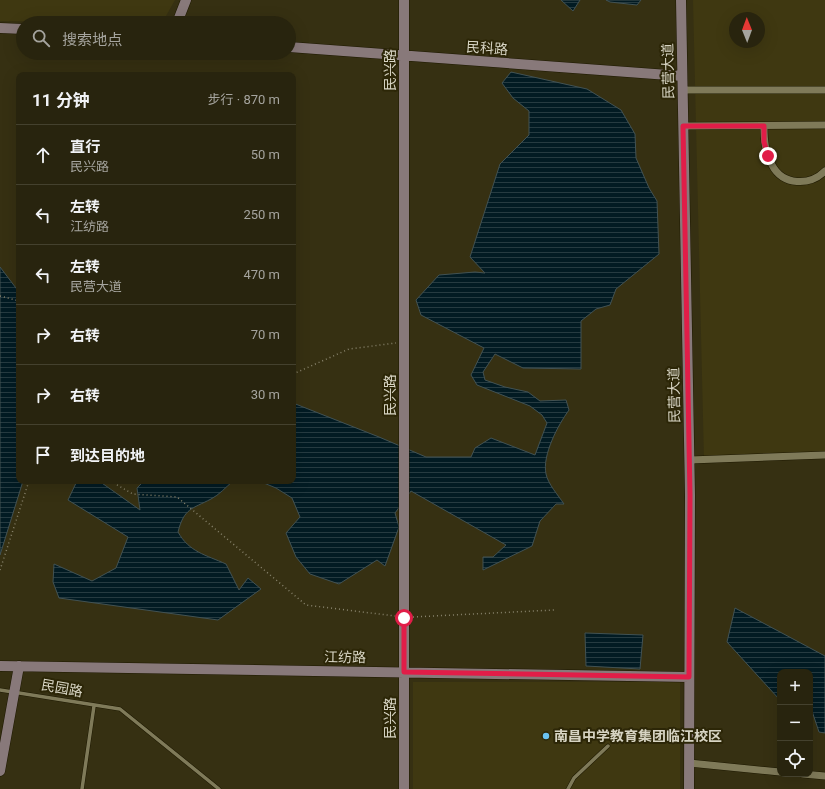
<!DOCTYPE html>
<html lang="zh">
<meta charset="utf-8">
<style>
:root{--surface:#28240e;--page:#34301c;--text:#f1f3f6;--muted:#a5a49e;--line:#44412e}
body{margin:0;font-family:Roboto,"Noto Sans SC",sans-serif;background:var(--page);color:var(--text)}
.controls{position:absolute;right:12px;bottom:12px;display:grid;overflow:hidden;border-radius:8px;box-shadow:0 4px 16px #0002}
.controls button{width:36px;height:36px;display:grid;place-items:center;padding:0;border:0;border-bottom:1px solid var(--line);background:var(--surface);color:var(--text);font:20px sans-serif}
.compass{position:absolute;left:729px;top:12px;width:36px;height:36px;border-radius:50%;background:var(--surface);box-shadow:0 4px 16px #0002;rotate:359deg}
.stop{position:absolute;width:12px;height:12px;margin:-9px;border:3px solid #e11d48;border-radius:50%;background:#fff}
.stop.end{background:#e11d48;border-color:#fff;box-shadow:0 1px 4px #0008}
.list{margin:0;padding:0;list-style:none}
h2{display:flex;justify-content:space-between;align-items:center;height:52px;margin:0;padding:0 16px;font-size:17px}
h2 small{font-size:13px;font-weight:400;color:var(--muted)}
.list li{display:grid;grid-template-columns:26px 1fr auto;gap:12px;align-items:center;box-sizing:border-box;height:60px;padding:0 16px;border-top:1px solid var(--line)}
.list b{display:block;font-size:15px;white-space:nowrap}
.list p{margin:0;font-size:13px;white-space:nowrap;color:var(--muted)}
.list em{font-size:13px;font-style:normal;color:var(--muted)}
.icon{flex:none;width:22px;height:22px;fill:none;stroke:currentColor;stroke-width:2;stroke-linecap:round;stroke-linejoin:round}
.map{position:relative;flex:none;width:825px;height:789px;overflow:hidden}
.search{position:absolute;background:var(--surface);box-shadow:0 4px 16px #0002;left:16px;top:16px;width:280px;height:44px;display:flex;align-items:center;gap:10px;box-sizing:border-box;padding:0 14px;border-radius:22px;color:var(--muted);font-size:15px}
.panel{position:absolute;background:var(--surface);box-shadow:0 4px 16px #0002;left:16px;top:72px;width:280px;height:412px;border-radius:8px}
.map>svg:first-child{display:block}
.built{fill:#3f3811;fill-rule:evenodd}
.water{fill:url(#water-rules);stroke:#425253}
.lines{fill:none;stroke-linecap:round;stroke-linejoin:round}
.lane-casing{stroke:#1d1800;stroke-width:4.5}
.street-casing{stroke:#1d1800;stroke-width:8}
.secondary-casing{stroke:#1d1800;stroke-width:11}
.path{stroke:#88836c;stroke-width:1.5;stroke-dasharray:1 3;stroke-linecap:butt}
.lane{stroke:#7f7a59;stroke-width:3.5}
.street{stroke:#7f7a59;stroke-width:7}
.secondary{stroke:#88797a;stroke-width:10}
.route{stroke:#e11d48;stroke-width:5}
.poi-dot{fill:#6ac3f1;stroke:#2c2607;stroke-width:1.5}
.labels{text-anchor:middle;stroke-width:4;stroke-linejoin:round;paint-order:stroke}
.street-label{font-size:14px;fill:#d7d4c3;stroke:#2c2607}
.poi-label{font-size:14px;font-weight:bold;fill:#d7d4c3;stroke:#2c2607;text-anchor:start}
</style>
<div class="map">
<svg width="825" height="789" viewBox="0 0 825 789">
<defs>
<pattern id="water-rules" width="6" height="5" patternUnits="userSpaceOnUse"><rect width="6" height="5" fill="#021b23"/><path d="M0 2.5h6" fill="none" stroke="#263b41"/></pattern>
</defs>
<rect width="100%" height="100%" fill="#363012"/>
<path class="built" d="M0,0H175L162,23L0,21Z
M693,0H825V456L704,459ZM735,18H759V42H735Z
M413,682H680V789H413Z"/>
<path class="water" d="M561,0H580L573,11Z
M606,0H641L637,5L610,2Z
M511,72L587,89L621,110L635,134L636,158L649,188L657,201L659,254L616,289L610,305L596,309L581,321V369L523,368L495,354L483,372L485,380L505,387L528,392L540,401L566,400L569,410C558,425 542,455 546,474C548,484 558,495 564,504H556L540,521L532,546L483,570V557H493L506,545L411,491L395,513L399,527L385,566L377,560L339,584L310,574L296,557L286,533L300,517L292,498L276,488L259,481H293V403L379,437L426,457H471L475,448L491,438L535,455L547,423L542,415L530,406L477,385L471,375L484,348L421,315L416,300L439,275L475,272L485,273L470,257L500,164L529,135V111L513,98L502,83Z
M0,267L19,292V481H23L0,555Z
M77,481H99L140,510L137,488L144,481H233C226,487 219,495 211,499C192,509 184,508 178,532C189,552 206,555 226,564L239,590L248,578L261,589L218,620L59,598L53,582L54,564L92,581L116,568L128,537L68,500Z
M735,608L825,656V733L819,732L810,705V672H780L779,699L727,642Z
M585,633L643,635L640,669L586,666Z"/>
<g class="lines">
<g class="lane-casing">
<path id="lane" d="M0,690L120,709L219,789
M82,789L94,706
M568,789L574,778L608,746"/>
</g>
<g class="street-casing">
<path id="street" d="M682,90H825
M683,126L825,125
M764,126C764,140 765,152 772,165C783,186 810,186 825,171
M690,460L825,455
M689,763L780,772
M803,774L825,776"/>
</g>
<g class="secondary-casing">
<path id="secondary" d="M681,0L690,495L689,789
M177,23L186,0
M0,28L23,29
M289,47L682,76
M0,666L689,677
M0,771L19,666
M404,789V0"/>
</g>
<path class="path" d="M0,296L19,301
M293,374L349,349L396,343
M110,481L133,494L177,497L306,605L395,616
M0,570L29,481
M413,617L554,610"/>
<use href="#lane" class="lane"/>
<use href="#street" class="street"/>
<use href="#secondary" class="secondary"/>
</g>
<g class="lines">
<path class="route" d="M404,618V672L689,677L690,495L683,126H764V142L768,156"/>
</g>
<circle class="poi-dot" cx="546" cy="736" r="4"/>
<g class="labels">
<g class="street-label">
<text transform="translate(487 48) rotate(4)" y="5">民科路</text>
<text transform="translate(390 70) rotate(-90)" y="5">民兴路</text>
<text transform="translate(668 71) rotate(-91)" y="5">民营大道</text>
<text transform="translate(390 395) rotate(-90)" y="5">民兴路</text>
<text transform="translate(674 395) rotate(-91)" y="5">民营大道</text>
<text transform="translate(345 657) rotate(1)" y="5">江纺路</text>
<text transform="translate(62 688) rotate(10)" y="5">民园路</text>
<text transform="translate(390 718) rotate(-90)" y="5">民兴路</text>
</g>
<g class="poi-label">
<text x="554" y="741">南昌中学教育集团临江校区</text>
</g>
</g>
</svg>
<div class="controls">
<button>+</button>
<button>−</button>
<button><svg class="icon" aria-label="locate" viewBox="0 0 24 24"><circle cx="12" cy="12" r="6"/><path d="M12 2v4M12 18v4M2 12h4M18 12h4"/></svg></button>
</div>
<svg class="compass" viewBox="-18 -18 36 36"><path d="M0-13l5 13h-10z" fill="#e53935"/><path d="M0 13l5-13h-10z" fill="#a5a49e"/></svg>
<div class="stop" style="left:404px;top:618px"></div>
<div class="stop end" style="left:768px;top:156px"></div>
<div class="search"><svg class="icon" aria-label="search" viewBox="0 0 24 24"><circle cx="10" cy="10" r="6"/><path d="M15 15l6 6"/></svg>搜索地点</div>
<section class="panel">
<h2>11 分钟<small>步行 · 870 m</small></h2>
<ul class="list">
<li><svg class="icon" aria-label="ahead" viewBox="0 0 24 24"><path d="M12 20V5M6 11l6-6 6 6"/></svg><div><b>直行</b><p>民兴路</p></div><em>50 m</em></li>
<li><svg class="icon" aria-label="left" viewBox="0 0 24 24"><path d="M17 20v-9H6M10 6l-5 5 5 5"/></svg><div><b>左转</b><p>江纺路</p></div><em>250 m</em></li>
<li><svg class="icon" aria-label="left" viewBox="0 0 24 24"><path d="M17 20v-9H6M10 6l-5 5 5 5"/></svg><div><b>左转</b><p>民营大道</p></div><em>470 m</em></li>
<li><svg class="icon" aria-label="right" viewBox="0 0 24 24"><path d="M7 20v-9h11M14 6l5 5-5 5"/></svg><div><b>右转</b></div><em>70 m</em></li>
<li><svg class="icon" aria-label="right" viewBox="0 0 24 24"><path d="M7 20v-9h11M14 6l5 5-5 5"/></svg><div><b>右转</b></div><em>30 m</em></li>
<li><svg class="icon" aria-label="arrive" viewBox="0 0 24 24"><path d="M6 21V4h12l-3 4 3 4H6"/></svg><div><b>到达目的地</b></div></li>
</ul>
</section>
</div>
